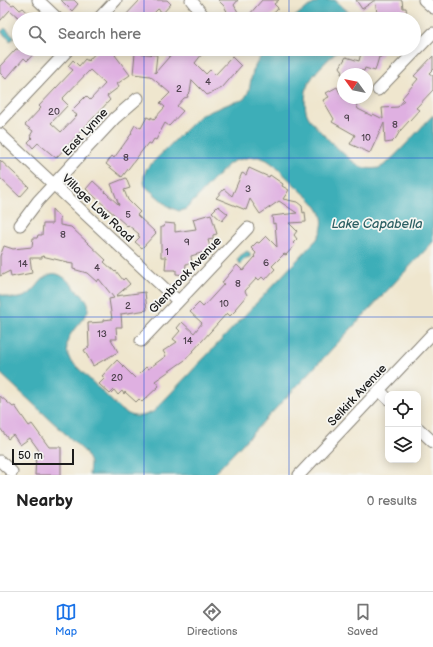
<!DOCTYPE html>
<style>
:root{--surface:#fff;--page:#f2f2f2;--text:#222;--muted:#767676;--line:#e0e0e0;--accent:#1a73e8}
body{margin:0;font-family:"Balsamiq Sans",sans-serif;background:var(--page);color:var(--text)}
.controls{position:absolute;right:12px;bottom:12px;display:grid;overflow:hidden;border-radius:8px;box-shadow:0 2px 10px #0003}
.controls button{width:36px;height:36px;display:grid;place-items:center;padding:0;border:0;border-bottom:1px solid var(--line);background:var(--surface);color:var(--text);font:20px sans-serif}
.compass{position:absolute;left:337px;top:68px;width:36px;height:36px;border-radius:50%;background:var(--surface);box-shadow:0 2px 10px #0003;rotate:303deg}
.scale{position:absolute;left:12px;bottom:10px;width:62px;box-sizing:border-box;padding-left:4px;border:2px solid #1c1c1c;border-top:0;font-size:11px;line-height:14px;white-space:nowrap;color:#1c1c1c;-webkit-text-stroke:3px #f6f6f2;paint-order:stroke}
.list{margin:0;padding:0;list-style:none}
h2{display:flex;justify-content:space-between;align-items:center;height:52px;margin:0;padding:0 16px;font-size:17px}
h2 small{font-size:13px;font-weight:400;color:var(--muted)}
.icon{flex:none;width:22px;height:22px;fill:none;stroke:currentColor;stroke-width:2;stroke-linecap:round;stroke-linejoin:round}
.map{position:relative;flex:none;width:433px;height:475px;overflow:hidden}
.search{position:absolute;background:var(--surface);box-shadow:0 2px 10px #0003;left:12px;right:12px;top:12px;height:44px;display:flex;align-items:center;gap:10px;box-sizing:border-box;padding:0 14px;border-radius:22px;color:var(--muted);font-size:15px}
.sheet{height:116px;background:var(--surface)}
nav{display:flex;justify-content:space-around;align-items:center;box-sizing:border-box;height:56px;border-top:1px solid var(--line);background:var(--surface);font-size:11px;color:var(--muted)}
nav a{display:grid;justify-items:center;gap:2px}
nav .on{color:var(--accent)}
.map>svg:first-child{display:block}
.water{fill:#3daeb8;stroke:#2c656a}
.building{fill:#dfb0e1;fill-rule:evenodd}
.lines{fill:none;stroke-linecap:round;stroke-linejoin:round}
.minor-casing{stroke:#868175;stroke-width:13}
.minor{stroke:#fff;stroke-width:11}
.grid{fill:none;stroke:#1d4ed8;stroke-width:1;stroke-opacity:0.55}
.labels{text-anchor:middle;stroke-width:3.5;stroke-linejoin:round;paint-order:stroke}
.number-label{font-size:10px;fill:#4d414d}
.street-label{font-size:12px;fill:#1c1c1c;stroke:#f6f6f2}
.water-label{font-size:13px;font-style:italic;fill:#2b5e62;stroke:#f6f6f2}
</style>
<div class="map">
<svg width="433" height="475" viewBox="0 0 433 475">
<rect width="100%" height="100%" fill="#f6f6f2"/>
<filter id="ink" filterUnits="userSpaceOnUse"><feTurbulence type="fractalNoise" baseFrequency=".025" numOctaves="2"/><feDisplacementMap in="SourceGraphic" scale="8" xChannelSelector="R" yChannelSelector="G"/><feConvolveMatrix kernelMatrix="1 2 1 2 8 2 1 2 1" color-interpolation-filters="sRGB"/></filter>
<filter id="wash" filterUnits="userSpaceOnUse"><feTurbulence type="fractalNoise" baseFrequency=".012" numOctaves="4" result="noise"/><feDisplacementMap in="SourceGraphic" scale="16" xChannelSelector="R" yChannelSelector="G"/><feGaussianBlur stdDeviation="0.9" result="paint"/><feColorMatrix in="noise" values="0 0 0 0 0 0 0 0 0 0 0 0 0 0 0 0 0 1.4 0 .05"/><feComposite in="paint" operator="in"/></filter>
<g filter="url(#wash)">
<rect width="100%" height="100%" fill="#efe6ce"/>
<path class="water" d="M320,0H335L353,16L354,19H292L302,11Z
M5,28L14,37L10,42L9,39L1,32Z
M266,49H339C328,60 313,72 307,87C305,94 304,107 307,114C310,124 348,159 358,165C364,169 372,169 379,168C389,165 423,125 433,115V242L213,475H89L90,463L85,452L0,373V294C36,312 37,269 57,274C65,276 73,286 78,292C84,296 90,302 88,309C88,313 86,315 84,317C73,332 61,339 70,360L121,410C134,418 139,418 153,412L317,239C331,216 316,204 299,189C291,181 282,173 274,165L267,160L259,157H251L234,161L229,164L186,209L179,211L169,207L145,186C143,179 144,174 147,168L199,116L231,103L243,100C251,91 249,86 252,75C254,66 260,57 266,49Z
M247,251L250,253V257L246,258L240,264L237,261L240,256Z"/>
<g id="blocks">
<path class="building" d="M0,0H6L12,5L14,4L20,10L23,8L35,19H20L10,10L0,21Z
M61,0H74L78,4L72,11Z
M140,0H167L171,4L163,13L158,9L148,19H122Z
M218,0H238L234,5L238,12L230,17L224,6Z
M262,0H279L274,4L278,8L277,10L267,19H254L249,15Z
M356,0H402L403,8H406L407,15L387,19H378L375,0L362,9Z
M16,49H38L27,61L24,58L6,79L0,73V66Z
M99,49H121L115,55L130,75L117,84L119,87L107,96L110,100L56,158L38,143L33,148L28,142L32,138L30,136L33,131L25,125L41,108L39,106L73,70L68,66L73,60L79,66L85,59L88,61ZM90,70L105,84L90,100L86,96L71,111L77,115L61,132L51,123L68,105L62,99Z
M176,49H181L186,53L188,49L193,52L196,49H206L195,63L206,74L210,70L215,75L232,57L241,66L222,88L207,95L192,80L190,92L187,95L188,97L184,98L177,106L183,111L169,126L165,123L156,140L154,139L151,144L148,143L122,177L106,164L112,156L114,158L132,133L131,132L135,125L141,128L147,117L151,119V117L154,119L165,107L160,103L170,93L150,76L133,74L135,53L157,55L155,73Z
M362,49H383L381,57H379L375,71L365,68L364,71L358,70L357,74H341L342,70L340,67L346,57L359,61Z
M433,56V69L429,73L433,76V90L416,108L419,110L400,131L396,138L392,142L385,143L384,123L370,153L350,144L355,135L332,122L334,119L323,100L329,97L326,93L337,87L340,93L343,91V98H354L358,109L372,116L373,114L383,119L382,108L398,107L404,100L402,98L418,79L414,76Z
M0,160L29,187L20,197L0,178Z
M249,168L269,177L270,175L283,184L282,186L289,190L283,199L297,202L302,206L303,213L305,212L306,222L289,223L297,231L294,235L297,239L293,243L295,245L286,255L284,254L272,266L275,269L265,280L262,277L259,280L257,278L245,291L247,295L235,309L236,310L230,316L227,313L185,360L155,381L159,386L142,402L139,399L136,402L125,392L124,394L122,391L118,395L114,390L110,394L99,384L105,378L102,376L117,360L135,378L146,367L148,369L166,356L163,351L177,342L173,339L180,331L177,328L182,322L194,333L202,323L190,312L199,303L203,307L224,284L222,283L224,280L237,265L243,271L255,257L254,256L256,253L251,248L257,242L259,243L266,236L277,247L275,223L273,224L272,216L297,213L279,201L260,214L250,199L246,210L216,198L224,189L232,196L242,173L246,175Z
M126,178L130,188L124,190L128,200L140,212L137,215L156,233L142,248L135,242L140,237L138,236L139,234L128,225L127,226L86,189L93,181L119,205L111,184Z
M218,206L228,214L222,221L212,212Z
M52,209L60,218V225L71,227L106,260L104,262L115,272L116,271L123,280L125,278L130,284L116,296L145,292L147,310L121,314L122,327H116L117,339H111L118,352L93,366L84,350L89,347L88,323L103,322V320L112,319L109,299L114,298L99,279L97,282L87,273L73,269V264L67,263V262L42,256V258H30L32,273L11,277L10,271L0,276V256L4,246L13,249L32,247L33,238H37L38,235H42L43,224H52Z
M211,214L217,234L213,235V239L208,240L211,250L191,256L192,263L186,264L185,275L176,274V270H165L166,257H161V227H164L165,223L175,224V232L196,229L193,219Z
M0,396L13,407L15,406L29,426L32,424L49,447H61V475H35L36,456H43L30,438L20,445L13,435L8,439L0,428Z"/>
</g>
</g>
<g filter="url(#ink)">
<use href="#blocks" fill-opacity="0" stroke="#868175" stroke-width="1"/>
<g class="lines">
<g class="minor-casing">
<path id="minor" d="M38,0L58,19
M191,0L206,19
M424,0L433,8
M98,19L116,0
M378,90L433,33
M0,122L69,49
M0,134L178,301
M20,225L38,201L115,118L138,98
M141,341L248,228
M379,390L388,399
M418,428L433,442
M0,461L12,472
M299,475L433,333"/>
</g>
<use href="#minor" class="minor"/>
</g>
</g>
<path class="grid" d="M144,0V19M289,0V19M144,49V475M289,49V475M0,158H433M0,317H433"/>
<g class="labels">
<g class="number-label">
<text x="208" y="85">4</text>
<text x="179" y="92">2</text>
<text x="54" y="115">20</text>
<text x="347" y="121">9</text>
<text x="395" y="128">8</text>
<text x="366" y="141">10</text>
<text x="126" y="161">8</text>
<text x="248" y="192">3</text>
<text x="128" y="218">5</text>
<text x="63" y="238">8</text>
<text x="187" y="245">9</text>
<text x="167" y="255">1</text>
<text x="266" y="266">6</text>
<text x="23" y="267">14</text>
<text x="97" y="271">4</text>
<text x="238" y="287">8</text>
<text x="224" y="307">10</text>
<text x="128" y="309">2</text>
<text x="102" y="337">13</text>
<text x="188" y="344">14</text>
<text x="117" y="381">20</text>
</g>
<g class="street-label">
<text transform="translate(85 132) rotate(-47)" y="4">East Lynne</text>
<text transform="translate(98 208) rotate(43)" y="4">Village Low Road</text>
<text transform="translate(185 275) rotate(-47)" y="4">Glenbrook Avenue</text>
<text transform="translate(357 395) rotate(-47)" y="4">Selkirk Avenue</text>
</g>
<g class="water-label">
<text x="377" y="228">Lake Capabella</text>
</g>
</g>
</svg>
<div class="controls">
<button><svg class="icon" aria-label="locate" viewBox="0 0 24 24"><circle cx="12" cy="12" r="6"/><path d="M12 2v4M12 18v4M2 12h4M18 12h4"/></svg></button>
<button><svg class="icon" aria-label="layers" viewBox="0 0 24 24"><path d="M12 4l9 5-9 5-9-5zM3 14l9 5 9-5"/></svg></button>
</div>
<svg class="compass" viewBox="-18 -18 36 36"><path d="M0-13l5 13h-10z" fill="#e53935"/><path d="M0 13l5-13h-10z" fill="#767676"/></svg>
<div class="scale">50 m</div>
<div class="search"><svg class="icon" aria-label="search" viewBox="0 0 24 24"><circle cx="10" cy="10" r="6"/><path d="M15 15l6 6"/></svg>Search here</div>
</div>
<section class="sheet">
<h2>Nearby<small>0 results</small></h2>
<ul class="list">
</ul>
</section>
<nav>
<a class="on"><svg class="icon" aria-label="map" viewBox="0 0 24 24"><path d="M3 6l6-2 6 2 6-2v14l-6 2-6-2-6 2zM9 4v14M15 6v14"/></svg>Map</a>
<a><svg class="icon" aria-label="directions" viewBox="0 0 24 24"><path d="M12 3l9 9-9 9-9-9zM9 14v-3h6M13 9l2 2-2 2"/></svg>Directions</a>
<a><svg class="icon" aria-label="saved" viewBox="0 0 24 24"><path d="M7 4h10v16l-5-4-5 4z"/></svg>Saved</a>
</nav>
